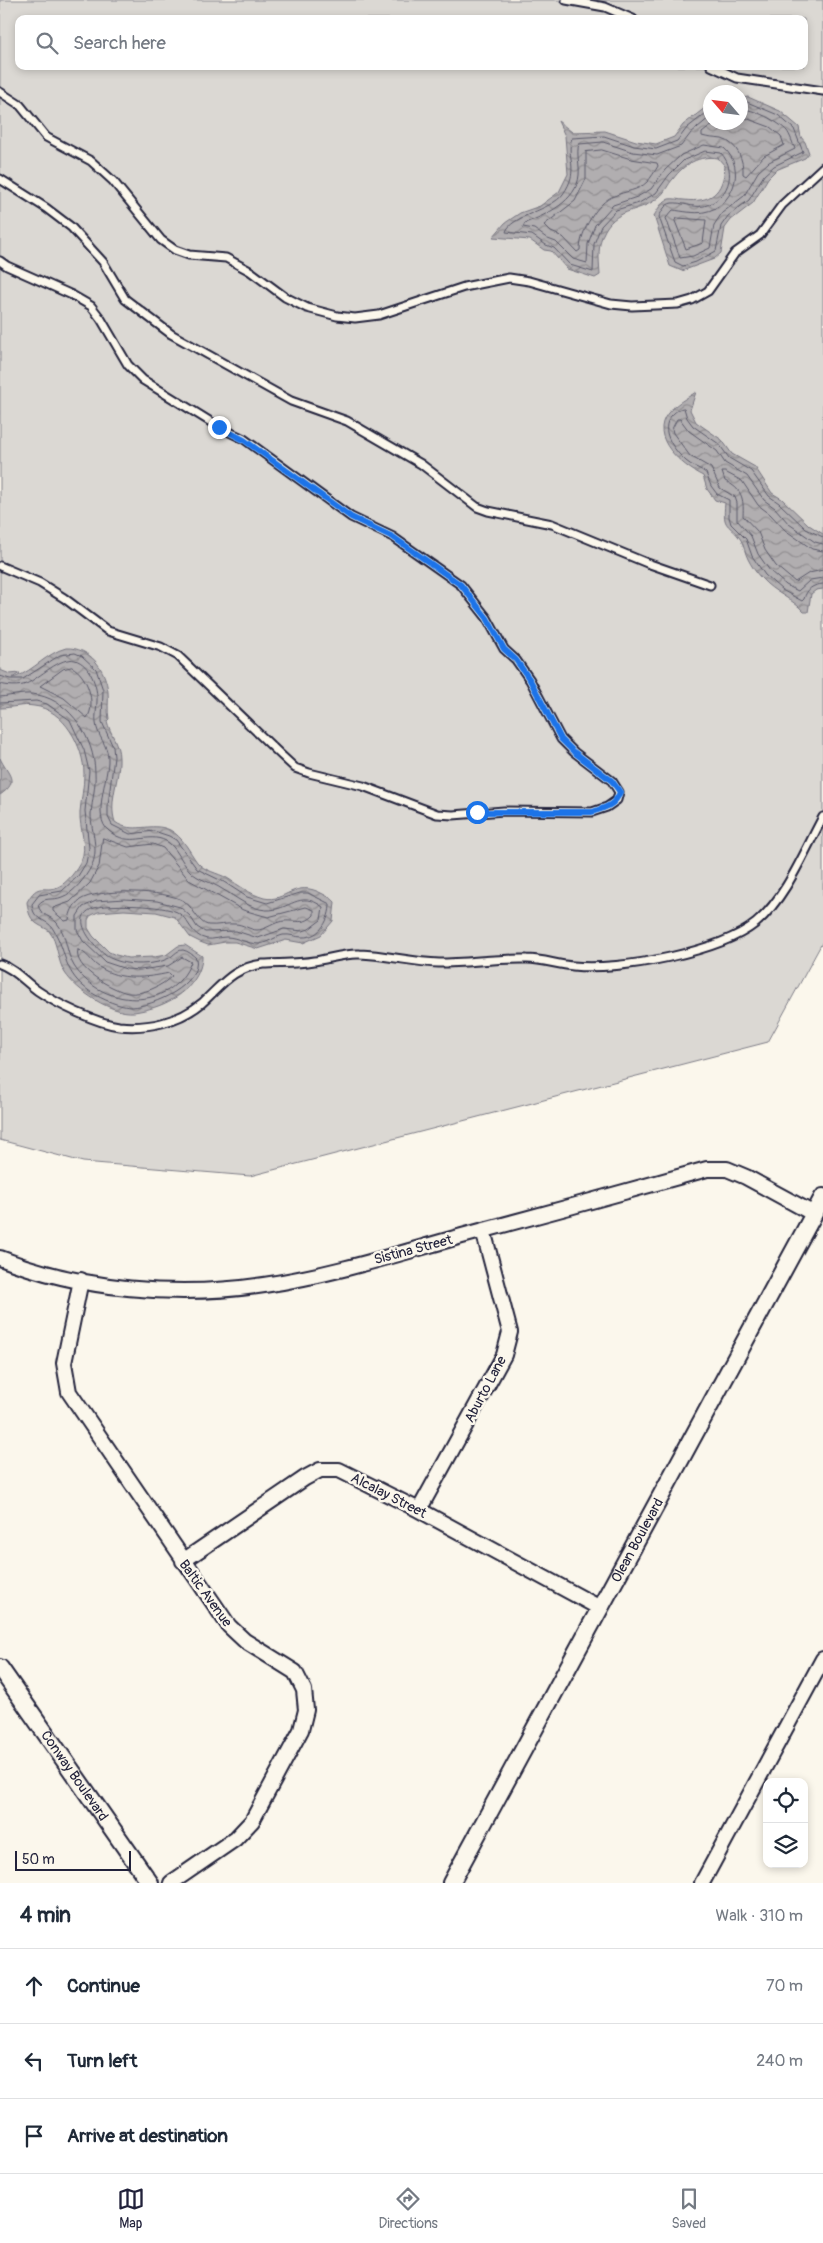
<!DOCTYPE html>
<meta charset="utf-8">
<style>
:root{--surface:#fff;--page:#f6f6f7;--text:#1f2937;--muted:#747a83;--line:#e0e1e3;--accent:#22223b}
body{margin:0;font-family:Pangolin,sans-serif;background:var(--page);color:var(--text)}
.controls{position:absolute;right:15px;bottom:15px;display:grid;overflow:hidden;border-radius:10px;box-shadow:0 2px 8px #0003}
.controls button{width:45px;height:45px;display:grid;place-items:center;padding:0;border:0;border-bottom:1px solid var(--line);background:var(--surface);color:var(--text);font:25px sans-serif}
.compass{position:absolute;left:703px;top:85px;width:45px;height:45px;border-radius:50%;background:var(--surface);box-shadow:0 2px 8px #0003;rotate:298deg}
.scale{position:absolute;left:15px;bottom:12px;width:116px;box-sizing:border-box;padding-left:5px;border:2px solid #22223b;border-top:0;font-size:14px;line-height:18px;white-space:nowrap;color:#22223b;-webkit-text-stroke:4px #fbf7ec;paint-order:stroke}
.stop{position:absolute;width:15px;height:15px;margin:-11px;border:4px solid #1a73e8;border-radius:50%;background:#fff}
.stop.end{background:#1a73e8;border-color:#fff;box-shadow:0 1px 5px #0008}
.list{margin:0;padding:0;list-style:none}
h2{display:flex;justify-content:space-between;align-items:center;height:65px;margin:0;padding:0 20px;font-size:21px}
h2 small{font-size:16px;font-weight:400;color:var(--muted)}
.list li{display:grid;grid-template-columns:32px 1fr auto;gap:15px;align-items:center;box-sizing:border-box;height:75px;padding:0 20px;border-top:1px solid var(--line)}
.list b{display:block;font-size:19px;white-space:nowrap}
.list em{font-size:16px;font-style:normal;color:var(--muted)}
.icon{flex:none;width:28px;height:28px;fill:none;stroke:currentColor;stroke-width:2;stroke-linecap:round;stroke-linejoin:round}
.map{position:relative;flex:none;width:823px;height:1883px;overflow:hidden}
.search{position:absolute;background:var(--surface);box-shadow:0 2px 8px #0003;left:15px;right:15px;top:15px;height:55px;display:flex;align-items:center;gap:12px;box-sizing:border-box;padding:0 18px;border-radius:10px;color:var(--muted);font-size:19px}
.sheet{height:290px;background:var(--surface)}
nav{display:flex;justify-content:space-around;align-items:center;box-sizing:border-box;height:70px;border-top:1px solid var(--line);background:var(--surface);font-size:14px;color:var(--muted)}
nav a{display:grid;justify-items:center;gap:2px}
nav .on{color:var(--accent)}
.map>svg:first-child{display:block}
.grass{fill:#dbd8d3;stroke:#7e7d87;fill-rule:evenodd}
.water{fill:url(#water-waves);stroke:#787681}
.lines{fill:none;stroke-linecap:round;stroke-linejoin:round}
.shore{stroke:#5b5a6a;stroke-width:1}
.service-casing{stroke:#22223b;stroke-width:11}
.minor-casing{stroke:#22223b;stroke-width:18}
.tertiary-casing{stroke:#22223b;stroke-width:20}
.service{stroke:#fbf7ec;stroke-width:7}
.minor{stroke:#fbf7ec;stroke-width:14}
.tertiary{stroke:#fbf7ec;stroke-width:16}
.route{stroke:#1a73e8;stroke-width:6}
.labels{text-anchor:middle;stroke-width:5;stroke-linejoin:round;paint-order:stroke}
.street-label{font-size:14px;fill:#22223b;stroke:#fbf7ec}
</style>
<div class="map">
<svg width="823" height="1883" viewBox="0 0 823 1883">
<defs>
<pattern id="water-waves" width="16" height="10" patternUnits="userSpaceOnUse" patternTransform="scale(1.25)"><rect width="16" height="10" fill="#b1aeb0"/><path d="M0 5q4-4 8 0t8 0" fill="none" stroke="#908d90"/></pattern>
</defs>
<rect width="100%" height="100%" fill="#fbf7ec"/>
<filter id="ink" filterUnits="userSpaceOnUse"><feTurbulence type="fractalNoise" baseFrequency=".02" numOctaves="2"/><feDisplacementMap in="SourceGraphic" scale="10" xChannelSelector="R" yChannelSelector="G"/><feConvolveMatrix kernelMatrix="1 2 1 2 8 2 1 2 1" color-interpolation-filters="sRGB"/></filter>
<g filter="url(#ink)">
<path class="grass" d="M0,0H823V941L768,1042L250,1176L83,1162L0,1140ZM19,19H804V66H19ZM710,92H740V122H710Z"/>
<path class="water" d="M748,97L780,111L799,127L801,137L805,142L809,153L805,158L776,170L768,178L753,203L731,220L725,228L721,253L714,259L682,271L670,266L654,216C658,209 661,202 669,199C674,198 679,200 684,200C711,203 723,193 725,166L718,158C699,155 684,164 673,179C668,184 665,193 659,197C641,213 618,207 605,230C597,244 599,259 600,275L595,278L567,269L551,251L544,250L530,240L493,237L505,223L520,213L540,206L559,192L568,174L565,136L558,121L572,132L605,131L636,141L656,144L674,137L683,125L710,104V122H740L741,98Z
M696,392L690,410L696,422L722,440L732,454L755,467L772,493L782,499L809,525L823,534V589L816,590L811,594L808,612H804C792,598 774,593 761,578C756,573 751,565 748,559C745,553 744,546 741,540C729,522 722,530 725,503L715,500L707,489L703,476C682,466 648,437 668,413C675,404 687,398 696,392Z
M66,648C90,647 106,669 108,692C109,701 107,710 109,719L107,721C110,734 119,743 119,758C120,779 108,801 115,822C133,835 151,821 170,830C183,837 189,851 197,862C204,871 218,873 227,878C240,886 250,894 264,898C286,903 294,878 323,894C328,897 332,898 335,902L333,921L321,935L303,943L286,940L258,949L235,942H225L208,945L200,942L190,937L175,917L156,912L124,910L98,912L90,916L88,920V928L93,936L109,952L116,955L128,958L154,957L166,955L178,946L185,945L202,956C202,974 189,990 173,999C161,1006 148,1010 134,1012C111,1014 77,991 65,973C57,961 58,942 49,931C46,928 42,927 39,925C30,920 28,912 27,902C38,881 44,893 58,887C67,883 77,870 81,861C88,846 79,828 80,812C81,800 84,787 84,774C84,747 64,709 34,706C23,704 11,708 0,708V670L10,674L20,673L12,678L16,677C34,670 47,653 66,648Z
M0,758C7,774 21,781 0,795Z"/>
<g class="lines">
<path class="shore" d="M710,110L687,128L677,141L656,149L634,146L604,136L572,138C565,157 581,169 563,194C552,210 510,216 506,232L532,235L546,245L554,248L570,265L593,272L594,244L601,226L616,210L639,203L656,193L669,175L684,160L705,151L721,153C738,172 728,200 704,206C693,208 682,202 672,203C665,204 662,211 659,217L675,262L683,266L696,262L716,251L721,226L728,216L749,200L764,175L774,166L803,152L794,129L778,115L747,102H740
M710,117L691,133L681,146L657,155L633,152L603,142L579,144C576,153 580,165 579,175C577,201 546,215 525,223L523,227L534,229L548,239L556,242L573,259L587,263L588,244L595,225L613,205L637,197L651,189L665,170L681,155L704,145L724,148C747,169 733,207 704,212C694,214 682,211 673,210L666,218L680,258L693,256L710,248L714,225L722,213L744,196L758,172L769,162L795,149C793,144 790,135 787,131C779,122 753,108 740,109
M716,122L702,133V136C708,138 715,138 722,139C737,143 744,160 743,174L746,176L764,156L784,145L781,136L770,127L740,116
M602,150L631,159L657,163L658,166C655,171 651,178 647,182C638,191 625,191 614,196C597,202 580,232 580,250L577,252L563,237L551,232L544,225L575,201L586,179V152Z
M677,218L706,220L703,243L686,249L675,221Z
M823,537L806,529L779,503L769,496L751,471L729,458L719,444L693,426L687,418L684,408C679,408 675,412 671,416C659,431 674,450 686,461C691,466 700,468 706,473L711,486L717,494L729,500V517L731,524L746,539L752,556L765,575L782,590L802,601L804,599C807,589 812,585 823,584
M823,544L815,542L789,524L775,508L764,500L747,476L725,463L717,451L689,431L680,419H677L672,429L673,433L690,456L711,468L720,488L735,497L737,503V520L751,536L758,554L770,571L786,585L798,591L810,580L823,578
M823,551L812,549L785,530L770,514L758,505L742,481L725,472H722L725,481C742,489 744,498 743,516L758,532L765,550L776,566L795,582L809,573L823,570
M72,667C87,674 97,704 87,718L64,698L40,686L63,669Z
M0,676L10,679H23L60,655L75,653L82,656L96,669L103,690L102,722L113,747L114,757L108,805V817L112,825L130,834L154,831L169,836L176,840L197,869L224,882L247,897L267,903L300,893H308L330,904C330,918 321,938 302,937C296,937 290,934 283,935C275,937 267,943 259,944C247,944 237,937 226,937C219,937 213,940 207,939C190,936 190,919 177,912C162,905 114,904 98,907C66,914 92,944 105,955C110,959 120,962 126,963C138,965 157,964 167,959C173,957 176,950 183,950C188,951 193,955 196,958C202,985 153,1006 132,1007C120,1007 102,999 92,993C61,972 69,955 53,929C47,918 33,922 32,904L39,895L62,891L78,876L86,863L89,848L85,811L89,771L84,750L70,720L47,704L36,701L0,703
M0,684C7,686 19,687 26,684C39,678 61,656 75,660C90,664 98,687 97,701C97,708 95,716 96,723C97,736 108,745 108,758C109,778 91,817 109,831C131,849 147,831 166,841C177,847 181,862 190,871C198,880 212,882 222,889C236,897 250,909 266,910C290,911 299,889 323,907L321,920L309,929L303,931L284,929L258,938L236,931L205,932L197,927L190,916L180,907L157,901L124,899L96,901L83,907L77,916V930L83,941L105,962L126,969L140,970L168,966L182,957L191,962C171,1013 101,1008 74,966C66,953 67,935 57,923C51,915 41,917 38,905C44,896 53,901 62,897C74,893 85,878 91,867C100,850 91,832 91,814C92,800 96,787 95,772C94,739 72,702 38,695C26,692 12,696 0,697
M103,838L128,847L153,844L163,848L189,880L243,910L268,917L306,907L314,910V915C303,927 293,918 279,922C272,924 264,930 257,930C250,930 243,924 235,924C226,923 217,926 208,925C198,923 193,907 184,901C166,890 98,888 80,900C73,905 70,913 69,920L65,921L53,911V908L70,902L90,883L99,866Z
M78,950C87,952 91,962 99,967C120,981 146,978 169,973L172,976C162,986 143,995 128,993C113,990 72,968 78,950Z"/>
<g class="service-casing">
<path id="service" d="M566,0L605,7L633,19
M711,66L737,78L823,91
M0,92L20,105L46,137L91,161L113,181L161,240L175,250L189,255L226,258L250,271L285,297L307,308L337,316L355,318L379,315L464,287L509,278L529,281L611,304L632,306L678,304L692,300L708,291L735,253L760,235L782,205L823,167
M0,179L46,208L71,227L103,262L125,299L171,334L291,401L347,421L421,464L477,507L488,511L552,524L647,563L710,585
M0,261L7,266L72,295L91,306L101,319L128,365L143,380L219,427L244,439L351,517L393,537L461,585L487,618L504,649L516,660L530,680L561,739L574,752L612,781L619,792L617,800L607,807L592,812L504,811L453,815L437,814L363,786L309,773L295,768L281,755L178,656L161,647L108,631L64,598L40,583L0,566
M0,964C15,969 25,982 38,991C57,1004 96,1023 119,1026C148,1029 179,1022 202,1003C223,984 232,968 263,964C280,963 297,964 314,961C329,959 344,953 360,954C386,955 412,962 439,963C468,963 498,958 527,959C543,959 558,965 573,966C620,971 720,952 756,923C786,898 805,850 823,817"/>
</g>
<g class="minor-casing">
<path id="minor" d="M0,1258C82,1290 177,1298 264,1285C332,1275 397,1254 462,1236C544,1214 625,1192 707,1169H727L746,1177L814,1214
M81,1280L64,1363L69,1392L229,1626L245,1641L295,1672L304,1690L306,1710L301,1730L252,1821L235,1839L171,1883
M419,1510L504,1355L510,1332L483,1230
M183,1561L305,1478L320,1470H339L419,1510L600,1608
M702,1883L823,1659"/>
</g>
<g class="tertiary-casing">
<g id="tertiary">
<path id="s1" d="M0,1668L150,1883"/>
<path id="s2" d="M451,1883L823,1197"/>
</g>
</g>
<use href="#service" class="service"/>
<use href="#minor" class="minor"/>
<use href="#tertiary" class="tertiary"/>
</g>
</g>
<g class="lines" filter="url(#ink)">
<path class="route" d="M219,427L244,440L351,517L393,537L461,585L487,618L504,649L516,660L530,680L561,739L574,752L612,781L620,792C615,806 604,808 592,812H477"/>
</g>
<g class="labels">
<g class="street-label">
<text transform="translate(413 1249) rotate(-15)" y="5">Sistina Street</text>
<text transform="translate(485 1389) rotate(-62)" y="5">Aburto Lane</text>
<text transform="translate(389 1495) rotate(27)" y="5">Alcalay Street</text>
<text dy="5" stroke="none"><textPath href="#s2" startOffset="390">Olean Boulevard</textPath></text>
<text transform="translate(206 1593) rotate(54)" y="5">Baltic Avenue</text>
<text dy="5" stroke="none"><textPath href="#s1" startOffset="131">Conway Boulevard</textPath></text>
</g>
</g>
</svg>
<div class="controls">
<button><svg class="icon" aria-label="locate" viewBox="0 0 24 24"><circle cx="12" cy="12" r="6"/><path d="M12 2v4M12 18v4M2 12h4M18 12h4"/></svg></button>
<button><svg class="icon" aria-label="layers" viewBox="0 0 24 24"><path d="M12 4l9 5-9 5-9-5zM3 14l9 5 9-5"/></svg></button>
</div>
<svg class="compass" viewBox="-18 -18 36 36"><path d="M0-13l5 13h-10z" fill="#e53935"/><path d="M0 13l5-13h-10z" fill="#747a83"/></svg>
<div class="scale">50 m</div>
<div class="stop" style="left:477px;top:812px"></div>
<div class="stop end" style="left:219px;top:427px"></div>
<div class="search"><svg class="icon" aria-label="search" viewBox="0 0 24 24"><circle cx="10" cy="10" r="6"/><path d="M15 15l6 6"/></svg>Search here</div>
</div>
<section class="sheet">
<h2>4 min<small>Walk · 310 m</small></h2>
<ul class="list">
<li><svg class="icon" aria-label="ahead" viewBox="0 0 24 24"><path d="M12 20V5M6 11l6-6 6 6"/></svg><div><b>Continue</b></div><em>70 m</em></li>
<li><svg class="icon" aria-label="left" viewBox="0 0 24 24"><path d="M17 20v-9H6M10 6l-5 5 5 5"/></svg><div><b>Turn left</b></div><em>240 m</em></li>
<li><svg class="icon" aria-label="arrive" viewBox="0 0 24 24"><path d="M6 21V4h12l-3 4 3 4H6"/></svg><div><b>Arrive at destination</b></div></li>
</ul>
</section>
<nav>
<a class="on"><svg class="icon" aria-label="map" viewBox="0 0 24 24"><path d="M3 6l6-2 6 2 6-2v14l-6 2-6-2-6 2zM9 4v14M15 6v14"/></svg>Map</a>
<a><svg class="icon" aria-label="directions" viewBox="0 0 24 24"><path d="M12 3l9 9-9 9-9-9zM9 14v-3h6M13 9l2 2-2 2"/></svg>Directions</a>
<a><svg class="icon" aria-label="saved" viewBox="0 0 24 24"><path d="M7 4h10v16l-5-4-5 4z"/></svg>Saved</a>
</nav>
